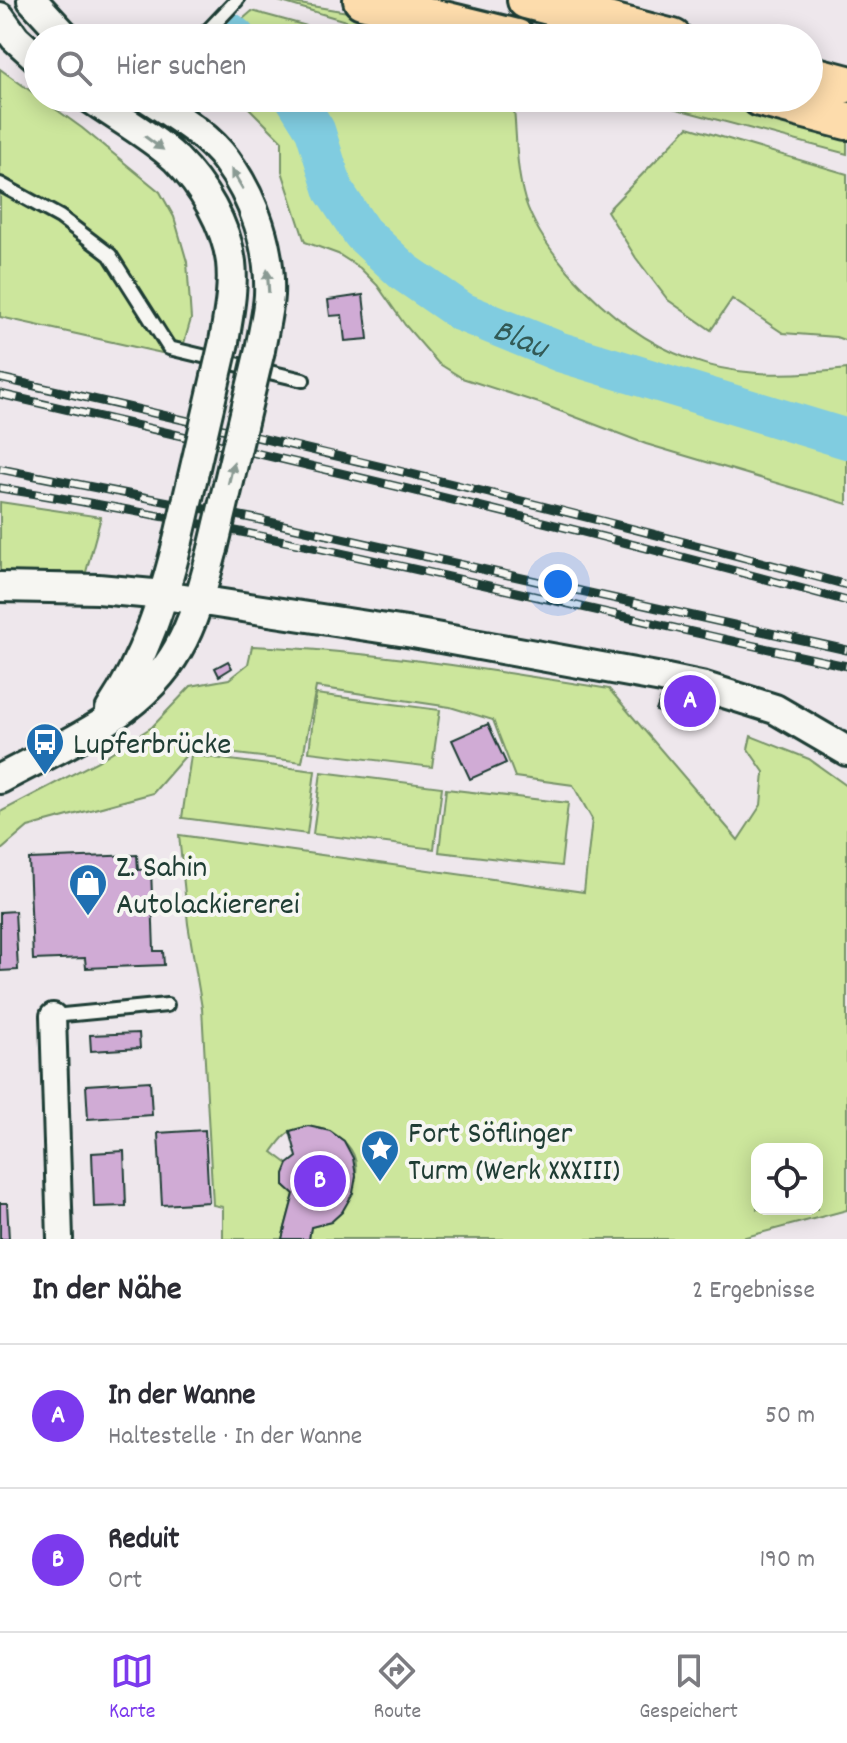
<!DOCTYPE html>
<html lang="de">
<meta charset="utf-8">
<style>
:root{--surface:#fff;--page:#f7f7f7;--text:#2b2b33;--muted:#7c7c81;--line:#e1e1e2;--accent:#7c3aed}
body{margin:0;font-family:Dekko,sans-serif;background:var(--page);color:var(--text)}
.controls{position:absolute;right:24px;bottom:24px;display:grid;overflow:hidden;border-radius:16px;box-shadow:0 4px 20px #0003}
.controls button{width:72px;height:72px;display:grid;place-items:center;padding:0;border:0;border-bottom:2px solid var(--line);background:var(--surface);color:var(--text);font:40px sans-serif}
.you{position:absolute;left:558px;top:584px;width:28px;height:28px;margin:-20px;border:6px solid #fff;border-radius:50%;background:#1a73e8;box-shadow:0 0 0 12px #1a73e833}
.badge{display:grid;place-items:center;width:52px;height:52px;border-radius:50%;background:var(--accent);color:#fff;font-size:26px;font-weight:700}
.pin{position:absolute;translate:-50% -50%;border:4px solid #fff;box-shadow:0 2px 8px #0006}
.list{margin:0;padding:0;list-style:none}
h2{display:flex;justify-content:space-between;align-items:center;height:104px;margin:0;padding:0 32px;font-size:34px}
h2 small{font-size:26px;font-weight:400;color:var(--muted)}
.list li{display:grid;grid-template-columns:52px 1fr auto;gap:24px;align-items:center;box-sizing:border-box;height:144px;padding:0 32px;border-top:2px solid var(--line)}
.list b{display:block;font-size:30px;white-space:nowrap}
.list p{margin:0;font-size:26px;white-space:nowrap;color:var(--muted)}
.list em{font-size:26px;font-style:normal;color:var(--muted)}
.icon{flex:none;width:44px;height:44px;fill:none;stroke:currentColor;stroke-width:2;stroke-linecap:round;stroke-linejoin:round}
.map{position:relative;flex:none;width:847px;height:1239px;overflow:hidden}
.search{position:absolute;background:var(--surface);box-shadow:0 4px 20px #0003;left:24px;right:24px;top:24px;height:88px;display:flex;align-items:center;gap:20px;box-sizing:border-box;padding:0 28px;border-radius:44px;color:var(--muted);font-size:30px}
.sheet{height:392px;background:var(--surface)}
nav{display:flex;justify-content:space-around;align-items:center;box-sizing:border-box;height:112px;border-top:2px solid var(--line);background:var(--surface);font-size:22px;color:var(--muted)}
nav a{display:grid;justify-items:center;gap:4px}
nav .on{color:var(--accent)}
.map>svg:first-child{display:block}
.green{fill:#cce69c;stroke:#769268;stroke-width:2;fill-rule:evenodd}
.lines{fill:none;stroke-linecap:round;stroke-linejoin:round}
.river{stroke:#80cce0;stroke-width:40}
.building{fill:#d0abd5;stroke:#1f3d34;stroke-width:2}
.service-casing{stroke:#1f3d34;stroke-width:18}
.minor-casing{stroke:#1f3d34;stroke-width:30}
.tertiary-casing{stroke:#1f3d34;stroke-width:34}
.primary-casing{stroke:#1f3d34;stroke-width:42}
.service{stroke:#f6f6f2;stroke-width:12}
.minor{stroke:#f6f6f2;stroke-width:24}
.tertiary{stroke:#f6f6f2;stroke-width:28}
.primary{stroke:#fddcac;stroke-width:36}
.rail-casing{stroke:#1f3d34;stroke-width:9}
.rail{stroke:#f6f6f2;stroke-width:6;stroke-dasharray:18;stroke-linecap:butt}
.tertiary-bridge-casing{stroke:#1f3d34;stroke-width:34;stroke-linecap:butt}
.tertiary-bridge{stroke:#f6f6f2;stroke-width:28}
.oneway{fill:#8a9a93}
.labels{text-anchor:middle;stroke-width:8;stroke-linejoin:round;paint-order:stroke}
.poi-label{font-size:32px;fill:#1f3d34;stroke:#f6f6f2;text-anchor:start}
.water-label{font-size:34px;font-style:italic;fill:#325a56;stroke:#f6f6f2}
</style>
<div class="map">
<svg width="847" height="1239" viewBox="0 0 847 1239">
<rect width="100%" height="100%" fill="#eee7ec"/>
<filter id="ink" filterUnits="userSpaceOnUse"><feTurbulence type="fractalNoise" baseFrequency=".0125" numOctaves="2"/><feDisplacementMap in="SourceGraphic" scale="16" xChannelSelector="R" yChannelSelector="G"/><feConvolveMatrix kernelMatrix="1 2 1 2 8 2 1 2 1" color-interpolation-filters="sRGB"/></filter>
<g filter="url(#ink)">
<path class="green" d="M275,0L372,16L466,38H403Z
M252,11L351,38H221Z
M0,69L82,128L160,192L174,217L187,262L191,319L180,357L0,317Z
M239,98H513C517,133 515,166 525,200C536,233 562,266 586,290C665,369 739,383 847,369V504L646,444L539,403L462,378L438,363L405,325L377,285L360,268L338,254L305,242L282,171V141Z
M635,98H712L847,134V154Z
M688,127L847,174V341L836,337L783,333L732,299L711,330L668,300L636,258L607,211Z
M0,502L101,517L86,572H0Z
M252,646C371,651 491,670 609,689L738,840L761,805L764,772L748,749L751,736L809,759L847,786V1210L738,1239H309L311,1227L331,1222C338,1208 350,1192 355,1178C365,1144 321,1119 294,1130C285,1133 278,1144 272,1152L288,1164L284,1174V1185L294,1194L282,1239H223V1207L213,1205L202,1008L188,924L179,835L584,892L592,819L573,785L515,777L493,720L450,707L316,687L302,762L196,749L187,754L153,793L28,827L0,851V812L98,761L152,727L191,686L229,679L248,664ZM757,1149H817V1209H757Z
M316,694L440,710L432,767L309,752Z
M191,755L315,771L307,834L182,818Z
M321,772L442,787L434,849L313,834Z
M446,789L568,803L561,866L439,852Z"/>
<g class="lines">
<g class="river">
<path d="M229,32L236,38"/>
<path id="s1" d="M295,98L315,130L334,191L362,233L404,272L462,312L560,352L847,439"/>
</g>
</g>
<path class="building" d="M363,295L368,339L345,341L342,315L330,316L328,300Z
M228,661L232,668L219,676L215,668Z
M660,700L694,711L691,723L656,711Z
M488,724L506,763L470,779L452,740Z
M137,855L138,870L151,869L154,951H163L164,965L86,968L85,958L33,960L29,859Z
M15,911L18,970L0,971V912Z
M139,1033L140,1048L91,1051L90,1035Z
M150,1081L152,1115L88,1119L86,1085Z
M308,1126L330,1131L344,1141L353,1158L356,1176L353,1193L342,1212L331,1222L311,1227L309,1239H282L294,1194L284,1185V1174L288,1164L297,1157L290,1131Z
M205,1130L209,1202L162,1205L158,1133Z
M124,1151L126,1206L94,1207L92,1153Z
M0,1203H7L9,1239H0Z"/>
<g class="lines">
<g class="service-casing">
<path id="service" d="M201,38L237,0
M0,184L60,217L110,255L169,348L303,380
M53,1016L167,1005"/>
</g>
<g class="minor-casing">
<path id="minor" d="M53,1016L60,1239"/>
</g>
<g class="tertiary-casing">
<path id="tertiary" d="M32,0L67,38
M0,17L15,38L38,59
M90,98C117,117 153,137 176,159C203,186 226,225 231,262C234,289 228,316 224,342
M148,98C175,116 207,134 226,160C254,198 271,248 269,295C268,313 263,332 260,350
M0,587L98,589L164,595L413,633L662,678L705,687L775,709L847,751
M110,710C145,658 163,601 178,541
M0,779C63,745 142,714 178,649C196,618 204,582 213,549"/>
</g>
<g class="primary-casing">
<path id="primary" d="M362,0L517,38
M526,0L673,38
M809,74L847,84
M760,98L847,121"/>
</g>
<use href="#service" class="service"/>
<use href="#minor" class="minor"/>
<use href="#tertiary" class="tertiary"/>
<use href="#primary" class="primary"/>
<g class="rail-casing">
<path id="rail" d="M0,378C284,442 566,509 847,585
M0,394C283,459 566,524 847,601
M0,469L256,519L847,650
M0,488C285,533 565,606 847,666"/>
</g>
<use href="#rail" class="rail"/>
<g class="tertiary-bridge-casing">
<path id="tertiary-bridge" d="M178,541L224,342
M213,549L260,350"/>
</g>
<use href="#tertiary-bridge" class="tertiary-bridge"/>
</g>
<defs><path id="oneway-solid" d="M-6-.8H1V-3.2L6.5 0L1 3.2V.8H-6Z" transform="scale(2)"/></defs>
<g class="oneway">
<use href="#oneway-solid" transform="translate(154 143) rotate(36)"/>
<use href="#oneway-solid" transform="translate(237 179) rotate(-121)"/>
<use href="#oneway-solid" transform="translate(268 281) rotate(-94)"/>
<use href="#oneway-solid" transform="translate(231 473) rotate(-77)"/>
</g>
</g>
<defs>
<g id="bus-pin" transform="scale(2)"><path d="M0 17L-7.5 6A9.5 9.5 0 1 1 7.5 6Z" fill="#1f6fb2" stroke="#f6f6f2"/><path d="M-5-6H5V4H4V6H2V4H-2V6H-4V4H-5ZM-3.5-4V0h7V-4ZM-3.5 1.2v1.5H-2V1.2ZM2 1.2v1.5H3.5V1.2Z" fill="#fff"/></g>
<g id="shop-pin" transform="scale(2)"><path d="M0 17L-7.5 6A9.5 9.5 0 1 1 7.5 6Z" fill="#1f6fb2" stroke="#f6f6f2"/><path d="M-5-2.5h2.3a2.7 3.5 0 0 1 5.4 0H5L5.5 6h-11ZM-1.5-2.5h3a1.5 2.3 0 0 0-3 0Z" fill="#fff"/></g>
<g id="sight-pin" transform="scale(2)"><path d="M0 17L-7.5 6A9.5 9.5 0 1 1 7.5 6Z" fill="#1f6fb2" stroke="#f6f6f2"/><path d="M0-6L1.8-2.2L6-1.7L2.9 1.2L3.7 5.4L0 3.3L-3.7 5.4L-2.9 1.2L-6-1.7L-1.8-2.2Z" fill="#fff"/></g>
</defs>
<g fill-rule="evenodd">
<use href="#bus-pin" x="45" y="742"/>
<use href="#shop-pin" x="88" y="883"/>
<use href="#sight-pin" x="380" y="1149"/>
</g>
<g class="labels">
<g class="poi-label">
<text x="73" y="753">Lupferbrücke</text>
<text x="116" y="876">Z. Sahin<tspan x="116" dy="37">Autolackiererei</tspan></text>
<text x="408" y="1142">Fort Söflinger<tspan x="408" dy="37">Turm (Werk XXXIII)</tspan></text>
</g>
<g class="water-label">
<text dy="12" stroke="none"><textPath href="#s1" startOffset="344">Blau</textPath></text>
</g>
</g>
</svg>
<div class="controls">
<button><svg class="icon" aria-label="locate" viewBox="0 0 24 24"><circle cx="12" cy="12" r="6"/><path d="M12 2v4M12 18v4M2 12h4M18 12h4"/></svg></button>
</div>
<div class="you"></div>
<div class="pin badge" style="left:690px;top:701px">A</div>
<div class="pin badge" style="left:320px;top:1181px">B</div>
<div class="search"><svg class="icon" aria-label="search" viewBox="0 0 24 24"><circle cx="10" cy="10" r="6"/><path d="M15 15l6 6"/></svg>Hier suchen</div>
</div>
<section class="sheet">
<h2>In der Nähe<small>2 Ergebnisse</small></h2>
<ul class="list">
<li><span class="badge">A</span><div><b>In der Wanne</b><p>Haltestelle · In der Wanne</p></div><em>50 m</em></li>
<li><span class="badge">B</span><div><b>Reduit</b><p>Ort</p></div><em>190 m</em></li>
</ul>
</section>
<nav>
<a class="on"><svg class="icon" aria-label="map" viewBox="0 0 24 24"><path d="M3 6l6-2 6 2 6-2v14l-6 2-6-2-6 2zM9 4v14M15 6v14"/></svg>Karte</a>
<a><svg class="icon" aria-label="directions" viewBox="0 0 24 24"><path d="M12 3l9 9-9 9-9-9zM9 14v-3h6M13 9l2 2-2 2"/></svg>Route</a>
<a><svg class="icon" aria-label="saved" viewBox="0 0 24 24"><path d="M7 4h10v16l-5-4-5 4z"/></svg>Gespeichert</a>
</nav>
